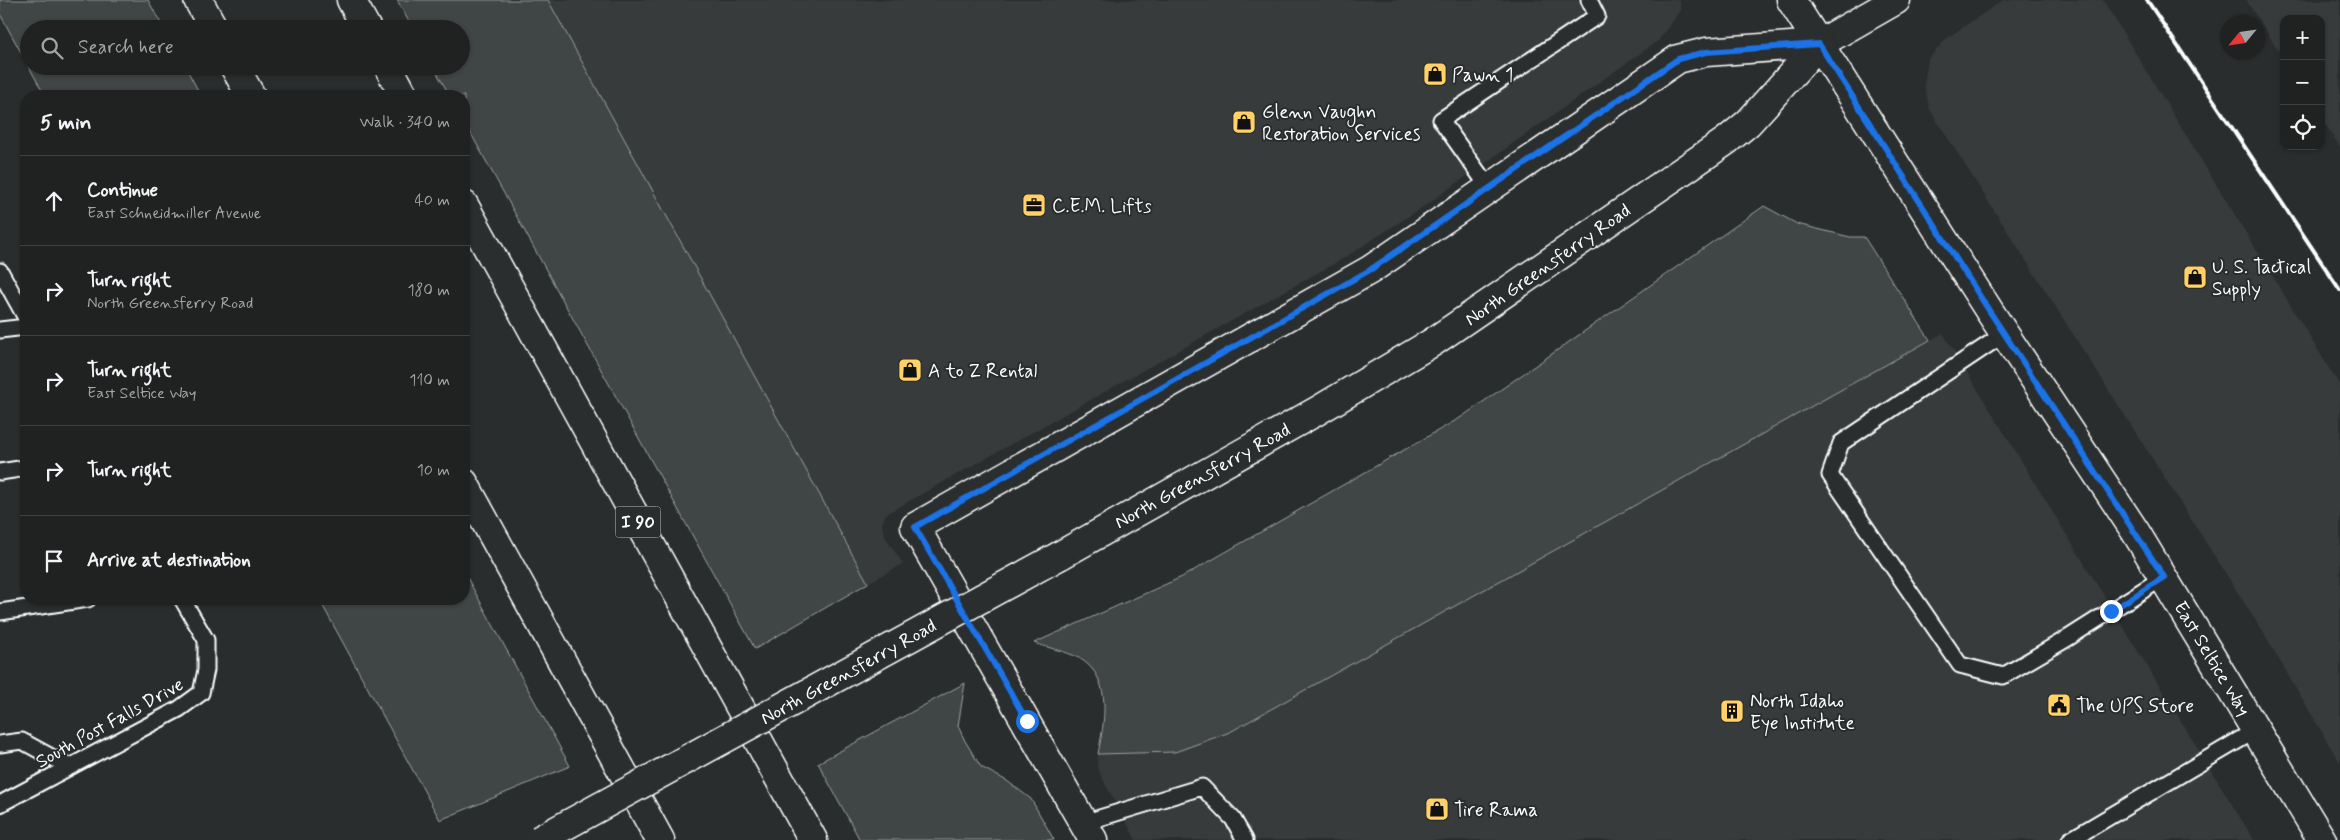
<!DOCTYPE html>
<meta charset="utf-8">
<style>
:root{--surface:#202222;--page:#2d2f2f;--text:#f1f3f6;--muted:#a2a4a5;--line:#3d3f40}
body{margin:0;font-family:Mynerve,sans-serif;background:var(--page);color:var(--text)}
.controls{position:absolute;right:15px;top:15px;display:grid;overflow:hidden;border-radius:10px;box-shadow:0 1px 4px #0004}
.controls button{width:45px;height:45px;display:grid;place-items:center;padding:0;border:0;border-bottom:1px solid var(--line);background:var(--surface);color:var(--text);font:25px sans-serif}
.compass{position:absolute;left:2220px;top:15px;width:45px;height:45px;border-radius:50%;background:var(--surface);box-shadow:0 1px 4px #0004;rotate:241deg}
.stop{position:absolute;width:15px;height:15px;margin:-11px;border:4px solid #1a73e8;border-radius:50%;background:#fff}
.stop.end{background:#1a73e8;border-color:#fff;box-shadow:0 1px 5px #0008}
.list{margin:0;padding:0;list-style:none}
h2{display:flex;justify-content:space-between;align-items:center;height:65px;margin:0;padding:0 20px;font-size:21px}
h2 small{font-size:16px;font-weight:400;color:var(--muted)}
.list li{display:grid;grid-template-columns:32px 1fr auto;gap:15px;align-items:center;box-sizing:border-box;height:90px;padding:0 20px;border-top:1px solid var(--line)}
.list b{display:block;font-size:19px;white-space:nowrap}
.list p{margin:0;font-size:16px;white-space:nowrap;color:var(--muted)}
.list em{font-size:16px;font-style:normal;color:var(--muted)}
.icon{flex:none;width:28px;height:28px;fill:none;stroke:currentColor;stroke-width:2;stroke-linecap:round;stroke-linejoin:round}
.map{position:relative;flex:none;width:2340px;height:840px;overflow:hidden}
.search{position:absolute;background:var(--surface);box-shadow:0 1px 4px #0004;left:20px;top:20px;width:450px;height:55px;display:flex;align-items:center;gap:12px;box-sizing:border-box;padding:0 18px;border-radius:28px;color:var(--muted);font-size:19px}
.panel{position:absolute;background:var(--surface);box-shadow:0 1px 4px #0004;left:20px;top:90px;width:450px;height:515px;border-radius:20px}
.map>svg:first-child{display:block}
.built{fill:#373a3b}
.green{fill:#414445;stroke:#a0a2a2}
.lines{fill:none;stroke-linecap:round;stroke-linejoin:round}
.service-casing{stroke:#fff;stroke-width:19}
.minor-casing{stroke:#fff;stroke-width:31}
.tertiary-casing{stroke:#fff;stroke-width:31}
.secondary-casing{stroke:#fff;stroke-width:31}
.primary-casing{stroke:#fff;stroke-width:31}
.motorway-casing{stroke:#fff;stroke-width:31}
.service{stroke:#2a2d2e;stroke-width:15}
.minor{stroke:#2a2d2e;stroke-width:28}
.tertiary{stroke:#2a2d2e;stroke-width:28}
.secondary{stroke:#2a2d2e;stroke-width:28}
.primary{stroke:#2a2d2e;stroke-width:28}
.motorway{stroke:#2a2d2e;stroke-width:28}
.rail{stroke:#fff;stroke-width:4}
.secondary-bridge-casing{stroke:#fff;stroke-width:31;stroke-linecap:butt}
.secondary-bridge{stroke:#2a2d2e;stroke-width:28}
.route{stroke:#1a73e8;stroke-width:6}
.labels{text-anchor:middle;stroke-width:4;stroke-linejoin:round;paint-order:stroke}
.shield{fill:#2a2d2e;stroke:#bfc0c0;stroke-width:1}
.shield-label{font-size:18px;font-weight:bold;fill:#fff}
.poi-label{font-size:19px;fill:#fff;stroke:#2a2d2e;text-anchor:start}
.street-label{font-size:19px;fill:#fff;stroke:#2a2d2e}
</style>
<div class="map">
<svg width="2340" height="840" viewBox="0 0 2340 840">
<rect width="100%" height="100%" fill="#2a2d2e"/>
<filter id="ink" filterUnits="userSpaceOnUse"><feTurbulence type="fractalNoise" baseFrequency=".02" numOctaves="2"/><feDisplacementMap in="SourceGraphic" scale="10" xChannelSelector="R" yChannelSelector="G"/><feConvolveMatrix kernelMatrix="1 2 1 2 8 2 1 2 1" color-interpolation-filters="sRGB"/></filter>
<g filter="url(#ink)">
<path class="built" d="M548,0H1680V11L1659,40L1429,203L1346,257L886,514L882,524L884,535L903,564L868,583Z
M2003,0H2103L2340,386V763L2261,629L1930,110L1924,85L1928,59L1947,38Z
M2246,0H2340V147L2321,118V19H2284V59Z
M1943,333L2254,840H1136L1102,778L1097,766L1098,754L1175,752L1230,732Z"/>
<path class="green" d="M0,0H148L164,29H29V66H185L201,96H45L0,14Z
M397,0H548L868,583L755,649L464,121V96H450L433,66H461V29H413Z
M1764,206L1797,224L1850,237H1864L1930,340L1230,732L1175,752L1098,754C1104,723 1114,678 1079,658C1066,651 1048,648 1034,643L1182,577L1460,418Z
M464,572L570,766L440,820L319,599H464Z
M965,683L958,726L965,741L981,767L1007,781L1031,799L1054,840H860L818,763Z"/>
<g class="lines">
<g class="service-casing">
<path id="service" d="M1489,188L1441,120L1597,16L1589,0
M0,271L26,318
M0,330L26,327
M2004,334L1841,443L1830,475L1960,665L2003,676L2068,638L2164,577
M0,472L26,468
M0,612L88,599
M0,744L22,741L70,767
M0,804L179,709L201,693L206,670V640L182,599
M1083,823L1202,787L1233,819L1245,840
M2070,840L2256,730"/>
</g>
<g class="minor-casing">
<path id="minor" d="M1093,840L915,527L1370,270L1678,59L1706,52L1819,44"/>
</g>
<g class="tertiary-casing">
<path id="tertiary" d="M1819,44L1896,0"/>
</g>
<g class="secondary-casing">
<path id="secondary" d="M1059,556L1317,411L1433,342L1726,141L1748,123L1819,44"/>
</g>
<g class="primary-casing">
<path id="primary" d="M1791,0L1990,312L2135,531L2322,840"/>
</g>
<g class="motorway-casing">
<path id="motorway" d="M198,0L214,29
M351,0L367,29
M234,66L251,96
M388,66L404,96
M464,205L813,840
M464,483L660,840"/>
</g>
<use href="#service" class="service"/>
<use href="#minor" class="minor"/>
<use href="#tertiary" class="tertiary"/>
<use href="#secondary" class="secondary"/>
<use href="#primary" class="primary"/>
<use href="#motorway" class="motorway"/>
<path class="rail" d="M2147,0L2340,290"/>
<g class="secondary-bridge-casing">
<path id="secondary-bridge" d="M539,840L1059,556"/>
</g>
<use href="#secondary-bridge" class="secondary-bridge"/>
</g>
</g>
<g class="lines" filter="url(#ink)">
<path class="route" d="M1027,721L915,527L1370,270L1678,59L1706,52L1819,44L1990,312L2164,577L2111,611"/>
</g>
<defs>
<g id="shop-square" transform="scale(1.25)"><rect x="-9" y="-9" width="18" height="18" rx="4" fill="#ffd166" stroke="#2a2d2e"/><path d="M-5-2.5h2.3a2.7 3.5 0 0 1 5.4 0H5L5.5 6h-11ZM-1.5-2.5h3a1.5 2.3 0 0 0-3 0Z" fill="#111"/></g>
<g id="office-square" transform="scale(1.25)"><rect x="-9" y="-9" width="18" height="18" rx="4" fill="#ffd166" stroke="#2a2d2e"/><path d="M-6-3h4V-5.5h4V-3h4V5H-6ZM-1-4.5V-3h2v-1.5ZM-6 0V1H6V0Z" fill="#111"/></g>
<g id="civic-square" transform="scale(1.25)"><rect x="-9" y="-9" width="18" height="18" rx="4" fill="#ffd166" stroke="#2a2d2e"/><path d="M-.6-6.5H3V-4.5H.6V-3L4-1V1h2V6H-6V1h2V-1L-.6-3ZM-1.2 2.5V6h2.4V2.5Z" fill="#111"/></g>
<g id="building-square" transform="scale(1.25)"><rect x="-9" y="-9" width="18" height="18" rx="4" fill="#ffd166" stroke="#2a2d2e"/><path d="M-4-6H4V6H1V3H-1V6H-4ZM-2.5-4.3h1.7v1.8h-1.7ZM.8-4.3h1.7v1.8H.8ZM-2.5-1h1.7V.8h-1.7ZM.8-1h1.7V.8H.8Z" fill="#111"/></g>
</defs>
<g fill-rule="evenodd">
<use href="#shop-square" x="1435" y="74"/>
<use href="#shop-square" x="1244" y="122"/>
<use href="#office-square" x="1034" y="205"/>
<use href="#shop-square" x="2195" y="277"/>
<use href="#shop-square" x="910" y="370"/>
<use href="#civic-square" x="2059" y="705"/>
<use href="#building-square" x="1732" y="711"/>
<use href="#shop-square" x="1437" y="809"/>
</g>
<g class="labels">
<rect class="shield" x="615.5" y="506.5" width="45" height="31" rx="4"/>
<g class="shield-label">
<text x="638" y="528">I 90</text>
</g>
<g class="poi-label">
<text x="1452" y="81">Pawn 1</text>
<text x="1262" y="118">Glenn Vaughn<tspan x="1262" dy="22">Restoration Services</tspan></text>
<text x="1052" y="212">C.E.M. Lifts</text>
<text x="2212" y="273">U. S. Tactical<tspan x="2212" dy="22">Supply</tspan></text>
<text x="928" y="377">A to Z Rental</text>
<text x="1750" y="707">North Idaho<tspan x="1750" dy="22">Eye Institute</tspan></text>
<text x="2076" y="712">The UPS Store</text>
<text x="1454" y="816">Tire Rama</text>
</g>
<g class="street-label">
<text transform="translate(1547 264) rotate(-35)" y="7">North Greensferry Road</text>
<text transform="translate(1202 475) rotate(-29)" y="7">North Greensferry Road</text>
<text transform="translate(2213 658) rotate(59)" y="7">East Seltice Way</text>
<text transform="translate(848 671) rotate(-29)" y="7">North Greensferry Road</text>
<text transform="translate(109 722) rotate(-29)" y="7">South Post Falls Drive</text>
</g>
</g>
</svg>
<div class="controls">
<button>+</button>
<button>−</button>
<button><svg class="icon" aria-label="locate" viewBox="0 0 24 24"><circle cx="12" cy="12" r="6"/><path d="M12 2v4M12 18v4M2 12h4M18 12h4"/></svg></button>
</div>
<svg class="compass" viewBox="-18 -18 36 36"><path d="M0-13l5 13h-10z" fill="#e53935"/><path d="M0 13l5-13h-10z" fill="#a2a4a5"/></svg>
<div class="stop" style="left:1027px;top:721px"></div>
<div class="stop end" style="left:2111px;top:611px"></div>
<div class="search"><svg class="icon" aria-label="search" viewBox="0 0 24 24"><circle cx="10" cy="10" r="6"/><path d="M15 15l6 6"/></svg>Search here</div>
<section class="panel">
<h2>5 min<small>Walk · 340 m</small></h2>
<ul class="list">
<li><svg class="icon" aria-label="ahead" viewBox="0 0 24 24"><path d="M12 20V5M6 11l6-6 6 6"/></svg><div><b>Continue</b><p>East Schneidmiller Avenue</p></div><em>40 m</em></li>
<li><svg class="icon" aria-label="right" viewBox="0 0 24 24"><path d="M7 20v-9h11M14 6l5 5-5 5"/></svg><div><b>Turn right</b><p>North Greensferry Road</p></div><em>180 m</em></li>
<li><svg class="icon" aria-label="right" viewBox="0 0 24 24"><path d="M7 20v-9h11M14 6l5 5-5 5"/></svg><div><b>Turn right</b><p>East Seltice Way</p></div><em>110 m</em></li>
<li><svg class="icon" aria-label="right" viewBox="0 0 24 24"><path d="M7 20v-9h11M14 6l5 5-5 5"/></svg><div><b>Turn right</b></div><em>10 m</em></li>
<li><svg class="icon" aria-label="arrive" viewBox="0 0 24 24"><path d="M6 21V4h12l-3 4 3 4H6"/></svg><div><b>Arrive at destination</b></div></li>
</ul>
</section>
</div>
